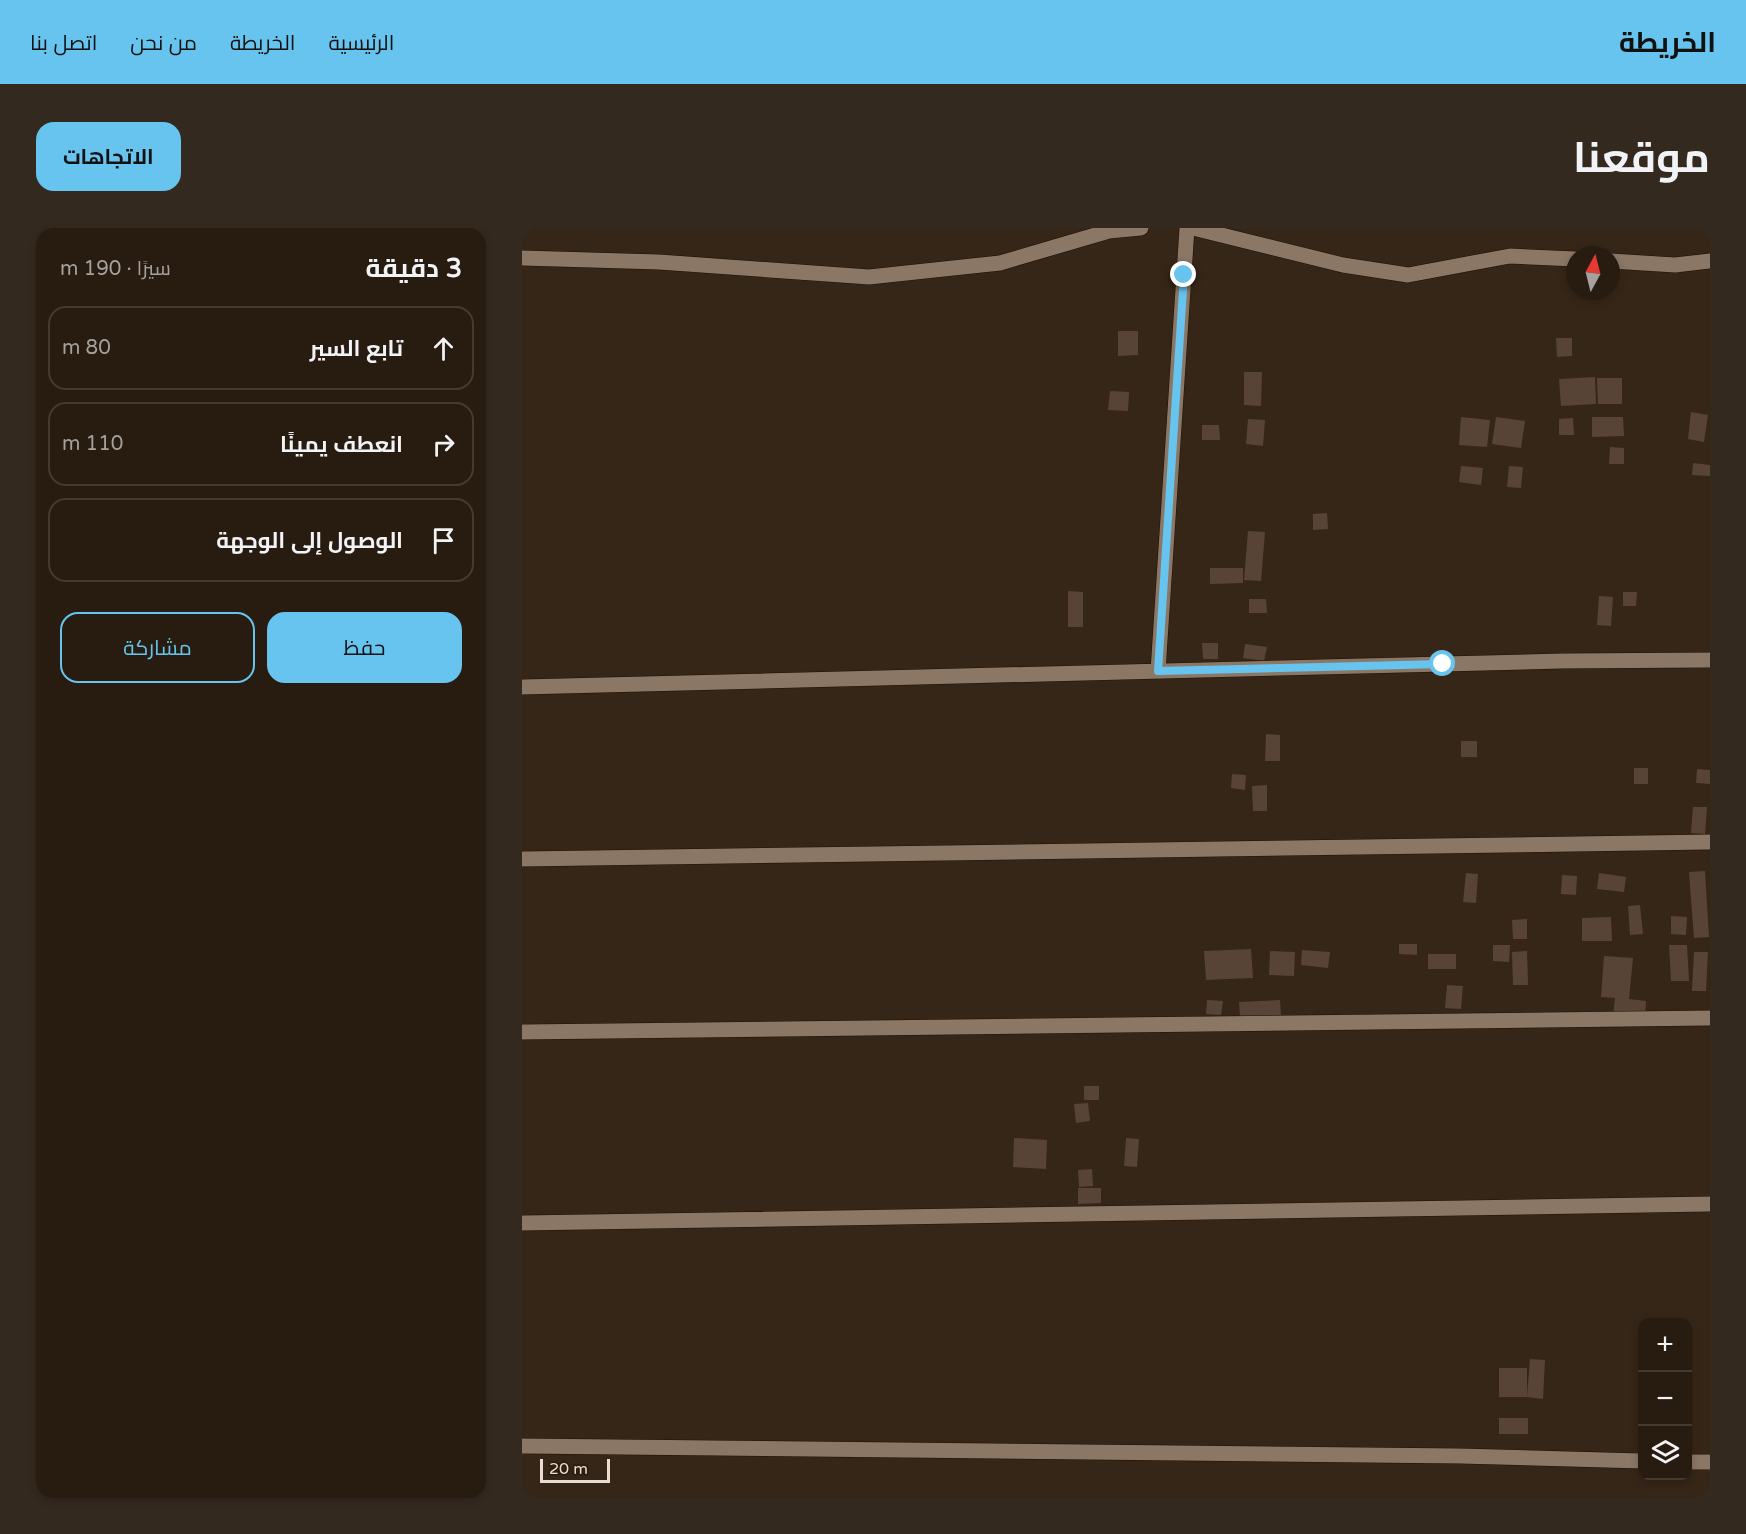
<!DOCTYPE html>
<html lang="ar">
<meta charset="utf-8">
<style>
:root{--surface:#281c11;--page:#34291f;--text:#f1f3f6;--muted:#a5a19f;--line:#443a31;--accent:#66c4ef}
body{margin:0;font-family:"Varela Round",Cairo,sans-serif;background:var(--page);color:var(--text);direction:rtl}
.controls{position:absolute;right:18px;bottom:18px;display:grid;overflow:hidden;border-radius:12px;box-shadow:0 3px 9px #0003}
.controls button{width:54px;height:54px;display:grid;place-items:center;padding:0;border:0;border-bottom:2px solid var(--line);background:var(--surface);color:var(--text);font:30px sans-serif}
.compass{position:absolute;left:1044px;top:18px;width:54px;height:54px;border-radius:50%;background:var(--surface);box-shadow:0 3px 9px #0003;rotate:7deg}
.scale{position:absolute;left:18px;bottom:15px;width:70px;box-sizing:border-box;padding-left:6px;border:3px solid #e8ddd3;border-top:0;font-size:16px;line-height:21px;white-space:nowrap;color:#e8ddd3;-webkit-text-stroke:4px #2c1d0e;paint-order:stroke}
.stop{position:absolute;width:18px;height:18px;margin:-14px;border:4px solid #66c4ef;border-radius:50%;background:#fff}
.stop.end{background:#66c4ef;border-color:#fff;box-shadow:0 2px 6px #0008}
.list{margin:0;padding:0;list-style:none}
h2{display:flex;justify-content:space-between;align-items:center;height:78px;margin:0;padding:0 24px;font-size:26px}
h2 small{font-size:20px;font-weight:400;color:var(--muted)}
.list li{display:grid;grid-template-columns:39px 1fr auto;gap:18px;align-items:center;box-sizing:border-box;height:84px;margin:0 12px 12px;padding:0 12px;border:2px solid var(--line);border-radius:18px}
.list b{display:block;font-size:22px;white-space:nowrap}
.list em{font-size:20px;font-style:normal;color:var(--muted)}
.actions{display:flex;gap:12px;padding:18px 24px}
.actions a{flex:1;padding:14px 0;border:2px solid var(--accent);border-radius:18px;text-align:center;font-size:21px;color:var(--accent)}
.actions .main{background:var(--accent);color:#111}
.icon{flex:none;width:33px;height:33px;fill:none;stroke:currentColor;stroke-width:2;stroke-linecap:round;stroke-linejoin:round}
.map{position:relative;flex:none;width:1188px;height:1270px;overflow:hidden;direction:ltr;border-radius:18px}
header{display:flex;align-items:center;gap:36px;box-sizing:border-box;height:84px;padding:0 30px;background:var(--accent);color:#111}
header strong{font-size:28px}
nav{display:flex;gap:33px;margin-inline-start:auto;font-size:21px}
.intro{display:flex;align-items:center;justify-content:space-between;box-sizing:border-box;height:144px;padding:0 36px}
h1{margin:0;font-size:42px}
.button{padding:15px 27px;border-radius:18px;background:var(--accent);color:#111;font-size:21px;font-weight:700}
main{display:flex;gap:36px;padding:0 36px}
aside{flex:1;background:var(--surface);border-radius:18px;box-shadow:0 3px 9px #0003}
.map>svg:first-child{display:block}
.building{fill:#584436}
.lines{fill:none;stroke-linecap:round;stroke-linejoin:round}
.minor-casing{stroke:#1d0f02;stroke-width:16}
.minor{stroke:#8b7766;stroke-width:15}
.route{stroke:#66c4ef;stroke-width:8}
</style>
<header>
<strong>الخريطة</strong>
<nav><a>الرئيسية</a><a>الخريطة</a><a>من نحن</a><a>اتصل بنا</a></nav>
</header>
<div class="intro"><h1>موقعنا</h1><a class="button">الاتجاهات</a></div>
<main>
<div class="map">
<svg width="1188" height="1270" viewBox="0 0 1188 1270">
<rect width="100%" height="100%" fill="#362617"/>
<path class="building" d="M596,103H616V127L596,128Z
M1034,110H1050V128L1035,129Z
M722,144H740L739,178L722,177Z
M1073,149L1074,176L1039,178L1037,151Z
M1075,150H1100V176H1076Z
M588,163L607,164L606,183L586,182Z
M1169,184L1186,187L1182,214L1166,211Z
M939,189L968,192L965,219L937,217Z
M974,189L1003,193L999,220L970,216Z
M1070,189H1101L1102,208L1070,209Z
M1051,190L1052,207H1037V191Z
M726,191L743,192L741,218L724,216Z
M680,197H697L698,212H680Z
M1088,219L1102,220V236H1087Z
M1171,235L1188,237V248L1170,247Z
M939,238L961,240L959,257L937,254Z
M987,238L1001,239L999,260L985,259Z
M805,285L806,301L791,302V286Z
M726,303L743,304L739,353L722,352Z
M688,340H721V355L688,356Z
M546,363L561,364V399H546Z
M1101,364H1115L1114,378H1101Z
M1077,368L1091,369L1089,398L1075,397Z
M727,371H744L745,385H727Z
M680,415H696V431H681Z
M723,416L745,419L742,433L721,430Z
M744,506L758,507V533H743Z
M939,513H955V529H939Z
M1112,540H1126V556H1112Z
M1175,541L1188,542V556L1174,555Z
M710,546L724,547L723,562L709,560Z
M745,557V583H731L730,558Z
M1171,579H1185L1183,606L1169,605Z
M1183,643L1187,709L1172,710L1167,644Z
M944,645L956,646L954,675L941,674Z
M1077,645L1104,649L1102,664L1075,661Z
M1040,647L1055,648L1054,667L1039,666Z
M1118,677L1121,706L1108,707L1106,678Z
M1149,688L1165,689L1164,707L1149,706Z
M1089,689L1090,713H1060V690Z
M1005,691V711H991L990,692Z
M877,716H895V727L877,726Z
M971,717H988L987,734L971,733Z
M1147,717H1165L1167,753H1149Z
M729,721L731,750L684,752L682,723Z
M780,722L808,724L806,740L779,737Z
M748,723L773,724L772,748L747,747Z
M1005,723L1006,757H991L990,724Z
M1172,724H1186L1184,763H1170Z
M906,726H934V741H906Z
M1082,728L1111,730L1107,771L1124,773L1123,789L1091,786L1093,770L1079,769Z
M925,757L941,758L939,781L923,780Z
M685,772L701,773L699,787L684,786Z
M758,772L759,787L718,789L717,774Z
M562,858H577V872H562Z
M566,875L568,893L554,895L552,876Z
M492,910L525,912L524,941L491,939Z
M604,910L617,911L615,939L602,938Z
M570,941L571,958L557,959L556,942Z
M556,960H579V975L556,976Z
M1008,1131L1023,1132L1021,1171L1005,1169Z
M977,1140H1005V1169H977Z
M977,1190H1006V1206H977Z"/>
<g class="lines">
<g class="minor-casing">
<path id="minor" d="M671,0L821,37L886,47L988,28L1053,31
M0,30L137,34L347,49L478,35L587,3L619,0
M1089,33L1153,37L1188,33
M636,443L665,0
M0,459L1040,433L1188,432
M0,631L1188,614
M0,804L1188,790
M0,995L1188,976
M0,1218L938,1228L1120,1233
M1166,1234H1188"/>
</g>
<use href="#minor" class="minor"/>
</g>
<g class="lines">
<path class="route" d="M662,47L636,443L921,436"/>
</g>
</svg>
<div class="controls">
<button>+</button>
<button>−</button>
<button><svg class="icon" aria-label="layers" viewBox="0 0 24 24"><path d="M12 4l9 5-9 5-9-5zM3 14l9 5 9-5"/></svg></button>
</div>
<svg class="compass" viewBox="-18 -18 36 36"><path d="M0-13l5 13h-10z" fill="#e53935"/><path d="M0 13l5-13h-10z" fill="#a5a19f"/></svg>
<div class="scale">20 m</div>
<div class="stop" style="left:921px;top:436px"></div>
<div class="stop end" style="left:662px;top:47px"></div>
</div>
<aside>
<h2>3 دقيقة<small>سيرًا · 190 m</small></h2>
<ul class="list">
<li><svg class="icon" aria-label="ahead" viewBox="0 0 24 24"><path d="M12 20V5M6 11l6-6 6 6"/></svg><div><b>تابع السير</b></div><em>80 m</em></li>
<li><svg class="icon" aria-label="right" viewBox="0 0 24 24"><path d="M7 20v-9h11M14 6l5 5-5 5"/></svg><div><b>انعطف يمينًا</b></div><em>110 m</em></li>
<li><svg class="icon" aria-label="arrive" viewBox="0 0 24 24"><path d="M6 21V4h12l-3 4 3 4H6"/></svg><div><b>الوصول إلى الوجهة</b></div></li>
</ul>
<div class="actions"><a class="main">حفظ</a><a>مشاركة</a></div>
</aside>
</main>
